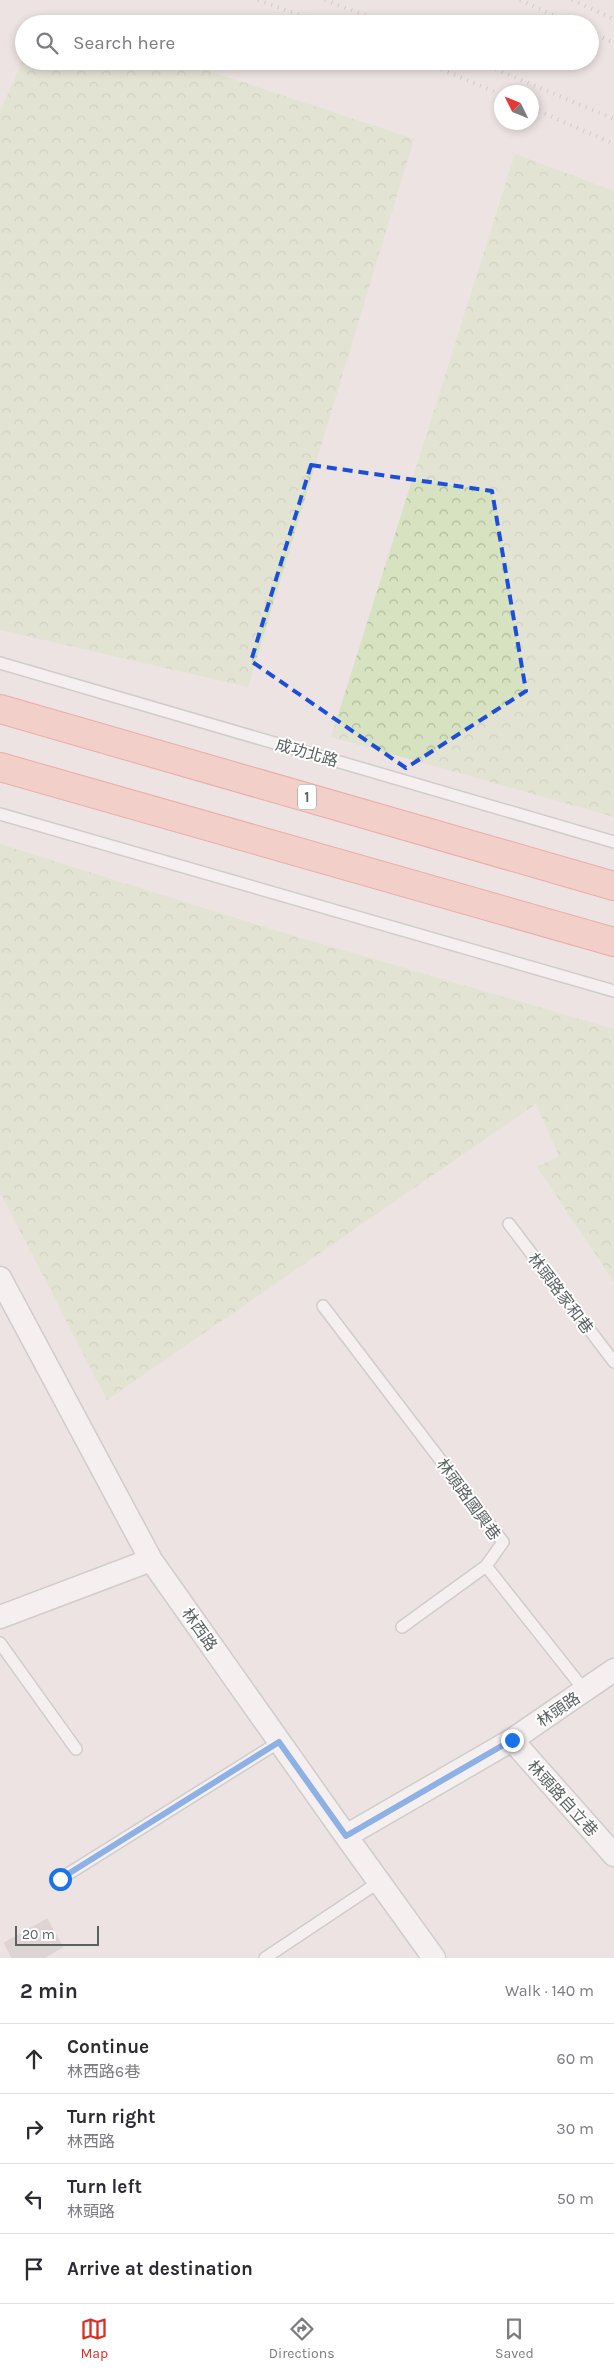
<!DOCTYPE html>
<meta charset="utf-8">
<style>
:root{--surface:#fff;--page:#f7f7f7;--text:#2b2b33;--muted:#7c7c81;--line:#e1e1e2;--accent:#d93025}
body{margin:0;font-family:Karla,"Noto Sans TC",sans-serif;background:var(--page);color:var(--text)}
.compass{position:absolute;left:494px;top:85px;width:45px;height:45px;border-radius:50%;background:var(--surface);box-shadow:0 2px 8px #0003;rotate:313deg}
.scale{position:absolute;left:15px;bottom:12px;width:84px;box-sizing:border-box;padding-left:5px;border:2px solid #5a6261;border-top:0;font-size:14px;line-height:18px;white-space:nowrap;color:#5a6261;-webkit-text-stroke:4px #fff;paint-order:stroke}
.stop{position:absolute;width:15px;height:15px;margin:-11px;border:4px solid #1a73e8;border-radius:50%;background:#fff}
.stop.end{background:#1a73e8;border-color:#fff;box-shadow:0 1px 5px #0008}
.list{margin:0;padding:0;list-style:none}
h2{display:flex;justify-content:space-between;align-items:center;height:65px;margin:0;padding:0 20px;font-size:21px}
h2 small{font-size:16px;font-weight:400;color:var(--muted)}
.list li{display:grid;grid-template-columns:32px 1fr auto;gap:15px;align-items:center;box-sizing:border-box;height:70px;padding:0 20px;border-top:1px solid var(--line)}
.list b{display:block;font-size:19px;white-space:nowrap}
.list p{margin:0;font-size:16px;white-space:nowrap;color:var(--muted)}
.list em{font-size:16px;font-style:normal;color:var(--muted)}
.icon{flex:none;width:28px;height:28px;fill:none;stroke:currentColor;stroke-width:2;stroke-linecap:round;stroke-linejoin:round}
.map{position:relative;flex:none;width:614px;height:1958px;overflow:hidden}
.search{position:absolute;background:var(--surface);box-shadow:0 2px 8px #0003;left:15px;right:15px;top:15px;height:55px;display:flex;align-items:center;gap:12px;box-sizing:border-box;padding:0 18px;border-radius:28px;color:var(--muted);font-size:19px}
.sheet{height:345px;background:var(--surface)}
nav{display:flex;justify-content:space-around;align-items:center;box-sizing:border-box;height:70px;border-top:1px solid var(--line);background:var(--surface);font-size:14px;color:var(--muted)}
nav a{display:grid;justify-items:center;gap:2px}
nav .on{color:var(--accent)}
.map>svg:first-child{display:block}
.forest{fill:url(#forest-crowns)}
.building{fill:#cac1c0;stroke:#d0c1c1}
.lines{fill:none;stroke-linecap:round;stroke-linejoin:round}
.service-casing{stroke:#abb1b1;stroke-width:14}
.minor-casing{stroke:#abb1b1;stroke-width:25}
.primary-casing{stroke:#e76760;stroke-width:30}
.service{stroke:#fff;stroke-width:11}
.minor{stroke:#fff;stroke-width:22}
.primary{stroke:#f9b7aa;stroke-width:28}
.rail{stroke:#acaead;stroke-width:4;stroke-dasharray:1 6;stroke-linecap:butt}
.route{stroke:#1a73e8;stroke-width:6}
.marked{fill:none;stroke:#1d4ed8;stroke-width:4;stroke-dasharray:10 6;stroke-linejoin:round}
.labels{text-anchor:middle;stroke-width:4;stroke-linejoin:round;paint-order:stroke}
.shield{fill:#fff;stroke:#8c9190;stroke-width:1}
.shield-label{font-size:15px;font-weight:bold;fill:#5a6261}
.street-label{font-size:16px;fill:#5a6261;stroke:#fff}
</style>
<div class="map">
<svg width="614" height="1958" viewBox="0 0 614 1958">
<defs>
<pattern id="forest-crowns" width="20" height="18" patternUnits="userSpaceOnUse" patternTransform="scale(1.25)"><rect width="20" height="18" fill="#d7e2c0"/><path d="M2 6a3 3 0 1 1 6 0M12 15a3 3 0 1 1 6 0" fill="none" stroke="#b1bb9f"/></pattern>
</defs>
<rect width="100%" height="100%" fill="#ece3e2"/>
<path class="forest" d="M24,57V61H179L414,139L248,687L0,630V112Z
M515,154L614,191V817L331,737Z
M0,844L271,929L614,1029V1282L537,1167L559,1156L536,1104L107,1400L0,1192Z"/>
<path class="building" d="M47,1919L63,1947L44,1958H12L4,1943Z"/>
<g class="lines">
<g class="service-casing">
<path id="service" d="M0,663L614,842
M0,814L614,991
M509,1224L614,1362
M323,1306L503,1542L486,1566L585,1691
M402,1627L486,1566
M0,1643L76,1749
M60,1879L279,1742
M265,1958L379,1882"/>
</g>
<g class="minor-casing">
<path id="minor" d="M0,1278L151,1560L346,1836L434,1958
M0,1617L151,1560
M512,1740L614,1855
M346,1836L512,1740L614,1670"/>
</g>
<g class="primary-casing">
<path id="primary" d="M0,709L614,886
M0,767L614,942"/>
</g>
<use href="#service" class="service"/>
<use href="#minor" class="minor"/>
<use href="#primary" class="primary"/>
<path class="rail" d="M258,0L325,24
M325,0L388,24
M520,0L572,24
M572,0L614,19
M590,32L614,43
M422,61L502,95
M476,61L614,119
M532,108L614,144"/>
</g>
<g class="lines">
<path class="route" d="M60,1879L279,1742L346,1836L512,1740"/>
</g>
<path d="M0 0H614V1958H0ZM311,465L492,491L526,691L406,768L251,661Z" fill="#ece3e2" fill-opacity=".55" fill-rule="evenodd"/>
<path class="marked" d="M311,465L492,491L526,691L406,768L251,661Z"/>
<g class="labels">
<rect class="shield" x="298" y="784.5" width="18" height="25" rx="4"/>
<g class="shield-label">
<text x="307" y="802">1</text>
</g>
<g class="street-label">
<text transform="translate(307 752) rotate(16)" y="6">成功北路</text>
<text transform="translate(561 1293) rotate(53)" y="6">林頭路家和巷</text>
<text transform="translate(469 1499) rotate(54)" y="6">林頭路國興巷</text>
<text transform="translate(200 1629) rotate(55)" y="6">林西路</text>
<text transform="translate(558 1709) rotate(-34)" y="6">林頭路</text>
<text transform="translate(563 1798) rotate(48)" y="6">林頭路自立巷</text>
</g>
</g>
</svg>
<svg class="compass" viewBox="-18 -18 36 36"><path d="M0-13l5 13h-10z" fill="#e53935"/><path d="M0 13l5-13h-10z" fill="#7c7c81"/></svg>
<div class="scale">20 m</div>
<div class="stop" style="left:60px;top:1879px"></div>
<div class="stop end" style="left:512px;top:1740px"></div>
<div class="search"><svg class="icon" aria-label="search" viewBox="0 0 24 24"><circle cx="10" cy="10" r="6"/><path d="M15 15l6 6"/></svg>Search here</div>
</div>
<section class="sheet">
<h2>2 min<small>Walk · 140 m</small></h2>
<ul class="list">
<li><svg class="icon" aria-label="ahead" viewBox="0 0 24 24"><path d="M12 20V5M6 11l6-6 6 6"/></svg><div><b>Continue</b><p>林西路6巷</p></div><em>60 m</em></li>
<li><svg class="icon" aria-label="right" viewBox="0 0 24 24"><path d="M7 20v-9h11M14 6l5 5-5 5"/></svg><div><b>Turn right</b><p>林西路</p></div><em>30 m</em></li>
<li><svg class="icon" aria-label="left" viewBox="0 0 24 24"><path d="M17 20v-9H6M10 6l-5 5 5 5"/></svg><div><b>Turn left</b><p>林頭路</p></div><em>50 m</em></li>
<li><svg class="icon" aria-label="arrive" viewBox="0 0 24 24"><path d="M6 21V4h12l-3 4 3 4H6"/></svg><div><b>Arrive at destination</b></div></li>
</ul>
</section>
<nav>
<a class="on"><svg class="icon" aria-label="map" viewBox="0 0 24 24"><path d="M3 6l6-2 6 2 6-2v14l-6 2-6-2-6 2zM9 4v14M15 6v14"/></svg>Map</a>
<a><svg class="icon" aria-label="directions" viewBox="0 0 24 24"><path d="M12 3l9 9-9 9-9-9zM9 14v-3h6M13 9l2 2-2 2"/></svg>Directions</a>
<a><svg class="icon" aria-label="saved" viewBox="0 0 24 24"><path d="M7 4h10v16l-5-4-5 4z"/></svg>Saved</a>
</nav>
